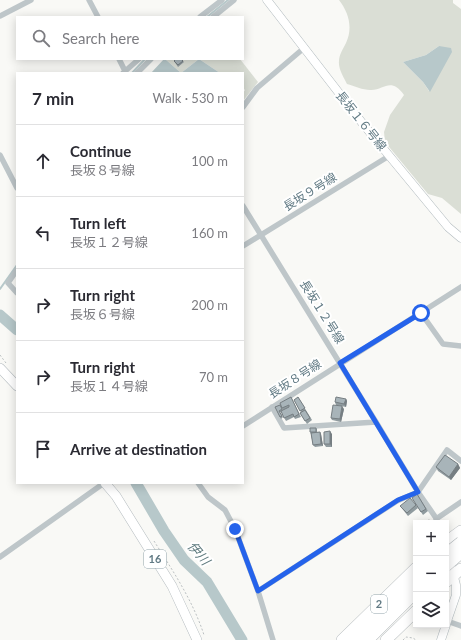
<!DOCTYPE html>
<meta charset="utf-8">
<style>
:root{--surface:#fff;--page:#f2f2f3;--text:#2b2b33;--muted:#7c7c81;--line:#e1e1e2}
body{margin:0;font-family:Lato,"Noto Sans JP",sans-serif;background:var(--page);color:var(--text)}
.controls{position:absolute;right:12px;bottom:12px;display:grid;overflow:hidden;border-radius:0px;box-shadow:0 2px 10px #0003}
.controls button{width:36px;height:36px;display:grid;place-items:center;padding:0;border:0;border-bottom:1px solid var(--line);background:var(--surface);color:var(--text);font:20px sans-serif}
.stop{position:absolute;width:12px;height:12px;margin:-9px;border:3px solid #2563eb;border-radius:50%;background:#fff}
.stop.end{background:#2563eb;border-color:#fff;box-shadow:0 1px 4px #0008}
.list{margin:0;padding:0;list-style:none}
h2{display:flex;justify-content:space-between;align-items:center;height:52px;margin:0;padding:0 16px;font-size:17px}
h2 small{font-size:13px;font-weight:400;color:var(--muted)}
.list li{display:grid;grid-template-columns:26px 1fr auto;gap:12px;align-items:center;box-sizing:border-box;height:72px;padding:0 16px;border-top:1px solid var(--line)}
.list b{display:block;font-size:15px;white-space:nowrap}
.list p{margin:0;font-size:13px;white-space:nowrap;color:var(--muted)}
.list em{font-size:13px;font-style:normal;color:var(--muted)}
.icon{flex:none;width:22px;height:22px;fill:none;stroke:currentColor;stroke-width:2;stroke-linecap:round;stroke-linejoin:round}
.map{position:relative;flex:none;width:461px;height:640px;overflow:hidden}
.search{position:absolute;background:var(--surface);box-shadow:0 2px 10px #0003;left:16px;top:16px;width:228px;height:44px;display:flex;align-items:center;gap:10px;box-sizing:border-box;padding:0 14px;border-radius:0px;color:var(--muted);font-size:15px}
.panel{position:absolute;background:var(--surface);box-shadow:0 2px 10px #0003;left:16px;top:72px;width:228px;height:412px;border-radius:0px}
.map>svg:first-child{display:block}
.green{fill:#daded5;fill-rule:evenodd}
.water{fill:#b7c8ca}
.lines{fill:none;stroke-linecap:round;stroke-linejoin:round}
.stream{stroke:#b7c8ca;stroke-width:2}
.river{stroke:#b7c8ca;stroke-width:11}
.secondary-casing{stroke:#b1babe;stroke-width:9}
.primary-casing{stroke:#b4bbbf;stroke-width:10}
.highway-casing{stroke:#b4babd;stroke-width:12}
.path{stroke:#bbc0c2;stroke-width:1;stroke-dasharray:2 2;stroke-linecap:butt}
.street{stroke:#bec6c9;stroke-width:5.5}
.secondary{stroke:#fff;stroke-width:8}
.primary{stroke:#fff;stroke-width:9}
.highway{stroke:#fff;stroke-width:11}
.highway-bridge-casing{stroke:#b4babd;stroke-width:12;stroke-linecap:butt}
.highway-bridge{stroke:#fff;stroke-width:11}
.wall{fill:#909b9f}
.shaded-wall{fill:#767e82}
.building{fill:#a8b4b9;stroke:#767e82}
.route{stroke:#2563eb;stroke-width:5}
.labels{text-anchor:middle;stroke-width:4;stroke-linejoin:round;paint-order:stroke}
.shield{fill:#fff;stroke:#90a2a9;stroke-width:1}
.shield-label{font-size:11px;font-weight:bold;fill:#617a84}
.street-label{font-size:12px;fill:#617a84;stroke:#fff}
.water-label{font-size:13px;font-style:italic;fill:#5d797d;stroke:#fff}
</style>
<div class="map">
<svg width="461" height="640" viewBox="0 0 461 640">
<rect width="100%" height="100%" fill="#f9f9f6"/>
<path class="green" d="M339,0H453V3L461,9V214L442,198L428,194L385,142L384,132L390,115L404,95C390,76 384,91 370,90C363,90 354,86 347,84C344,78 338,69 339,61C339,55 343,49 346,43C353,28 349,13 339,0ZM439,46L430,91H429L423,82L403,62L426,55Z
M165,59H240L258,82L243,101V93L245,90L243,88V73H220L199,59L181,73Z"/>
<path class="water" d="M439,46L451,48L452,52L430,92L423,82L403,62L426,55Z
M164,59H165L181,73H151Z
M199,59L220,73H181Z"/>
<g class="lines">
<path class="stream" d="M207,17L228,0
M132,73L145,59
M0,289L17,265"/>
<path class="river" d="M0,315L17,330
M136,483L164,531L184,560L207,582L242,640"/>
<g class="secondary-casing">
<path id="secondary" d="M267,0L363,124L448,227L461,238
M446,624L456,595V585L449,558
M441,640L446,625"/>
</g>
<g class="primary-casing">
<path id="primary" d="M0,368L17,386
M105,483L116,496L172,586L197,640"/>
</g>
<g class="highway-casing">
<path id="highway" d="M446,542L461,531
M446,582L461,569
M342,640L416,568
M355,640L400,594L416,580
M368,640L416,592
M386,640L416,611"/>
</g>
<path class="path" d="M0,355L6,363
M154,541C173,571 193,601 204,635
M403,640L406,637L413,638L416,640"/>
<path class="street" d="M89,0L98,17
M0,16L31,0
M200,17L222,0
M213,17L234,0
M119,59L125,71
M123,73L139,59
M137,73L151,59
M243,107L257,88L304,48
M0,155L17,188
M243,206L376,422L418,492L436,518L437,523
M243,246L389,156
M17,270L8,283L17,293
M421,313L443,344L461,346
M272,407L284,428L376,422
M243,426L461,287
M198,483L208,497L225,510L235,529L258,591L273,640
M436,519L461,502
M0,557L104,483
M258,591L397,501L418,492L447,450L461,461
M447,621L461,626"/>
<use href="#secondary" class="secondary"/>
<use href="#primary" class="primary"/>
<use href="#highway" class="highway"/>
<g class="highway-bridge-casing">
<path id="highway-bridge" d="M446,554L461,542
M446,566L461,553"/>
</g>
<use href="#highway-bridge" class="highway-bridge"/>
</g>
<path class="wall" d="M174,61H183L184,62L178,67Z
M291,397L301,417L295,419L294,417L286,421L281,412H280L283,417L281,419L275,407L280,405L283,410L282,408Z
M298,397L312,420L307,424L300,413L301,412L294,400Z
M346,399L347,401L346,407L336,405L335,402Z
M344,409L341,422L332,420L331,418Z
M316,428L317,429V432H320L321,434L323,446L315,447L313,445L311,434L310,432Z
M332,434V447H326L324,444Z
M458,464L460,468L451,480L438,471L436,467Z
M417,494L428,511L423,515L412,498Z
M416,505L418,508L408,516L400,506Z"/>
<path class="shaded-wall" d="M346,399L347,401L346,407L344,404Z
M342,406L344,409L341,422L340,419Z
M330,431L332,434V447L330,444Z
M320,432L321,434L323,446L321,444Z
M458,464L460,468L451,480L449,477Z"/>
<path class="building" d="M176,59H181L183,61L178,65L174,61Z
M291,397L299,414L294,417L293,414L284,418L281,411L289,407V405L282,408L280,403Z
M298,397L305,408L300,411L294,400Z
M336,397L346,399L344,404L335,402Z
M280,405L282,409L279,411L282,416L280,417L275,407Z
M333,405L342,406L340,419L331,418Z
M305,410L310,418L305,421L300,413Z
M310,428H316V432H310Z
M330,431V444H324V432Z
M320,432L321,444L313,445L311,433Z
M445,455L458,464L449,477L436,467Z
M417,494L426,509L421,512L412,498Z
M410,498L416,505L407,513L400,506Z
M429,520L433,523H427L426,522Z"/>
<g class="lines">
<path class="route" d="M235,529L258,591L398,500L418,492L340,363L421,313"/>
</g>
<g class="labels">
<g class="shield">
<rect x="144" y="550" width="22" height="18" rx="3"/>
<rect x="371" y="595" width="16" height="18" rx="3"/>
</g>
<g class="shield-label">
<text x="155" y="563">16</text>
<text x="379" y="608">2</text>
</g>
<g class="street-label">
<text transform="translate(361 121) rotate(51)" y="4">長坂１６号線</text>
<text transform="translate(310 192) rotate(-32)" y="4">長坂９号線</text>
<text transform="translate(322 312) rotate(58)" y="4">長坂１２号線</text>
<text transform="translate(295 379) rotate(-33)" y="4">長坂８号線</text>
</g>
<g class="water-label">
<text transform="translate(199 553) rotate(49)" y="5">伊川</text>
</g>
</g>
</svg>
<div class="controls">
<button>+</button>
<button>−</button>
<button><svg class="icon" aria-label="layers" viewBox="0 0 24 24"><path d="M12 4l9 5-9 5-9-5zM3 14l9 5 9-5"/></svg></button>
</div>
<div class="stop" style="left:421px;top:313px"></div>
<div class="stop end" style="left:235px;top:529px"></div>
<div class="search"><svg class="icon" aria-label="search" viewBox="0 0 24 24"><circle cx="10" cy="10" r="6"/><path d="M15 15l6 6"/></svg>Search here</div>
<section class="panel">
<h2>7 min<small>Walk · 530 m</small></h2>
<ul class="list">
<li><svg class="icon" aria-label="ahead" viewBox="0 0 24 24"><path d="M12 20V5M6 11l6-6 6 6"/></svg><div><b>Continue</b><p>長坂８号線</p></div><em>100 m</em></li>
<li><svg class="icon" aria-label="left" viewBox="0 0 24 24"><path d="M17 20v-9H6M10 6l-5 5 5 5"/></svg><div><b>Turn left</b><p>長坂１２号線</p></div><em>160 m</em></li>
<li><svg class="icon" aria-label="right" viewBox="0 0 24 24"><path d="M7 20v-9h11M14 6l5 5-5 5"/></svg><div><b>Turn right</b><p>長坂６号線</p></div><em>200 m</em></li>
<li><svg class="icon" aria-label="right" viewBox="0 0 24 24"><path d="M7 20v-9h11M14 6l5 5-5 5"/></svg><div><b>Turn right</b><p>長坂１４号線</p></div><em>70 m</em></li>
<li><svg class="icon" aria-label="arrive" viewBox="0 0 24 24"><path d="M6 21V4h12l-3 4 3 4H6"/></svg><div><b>Arrive at destination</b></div></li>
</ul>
</section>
</div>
